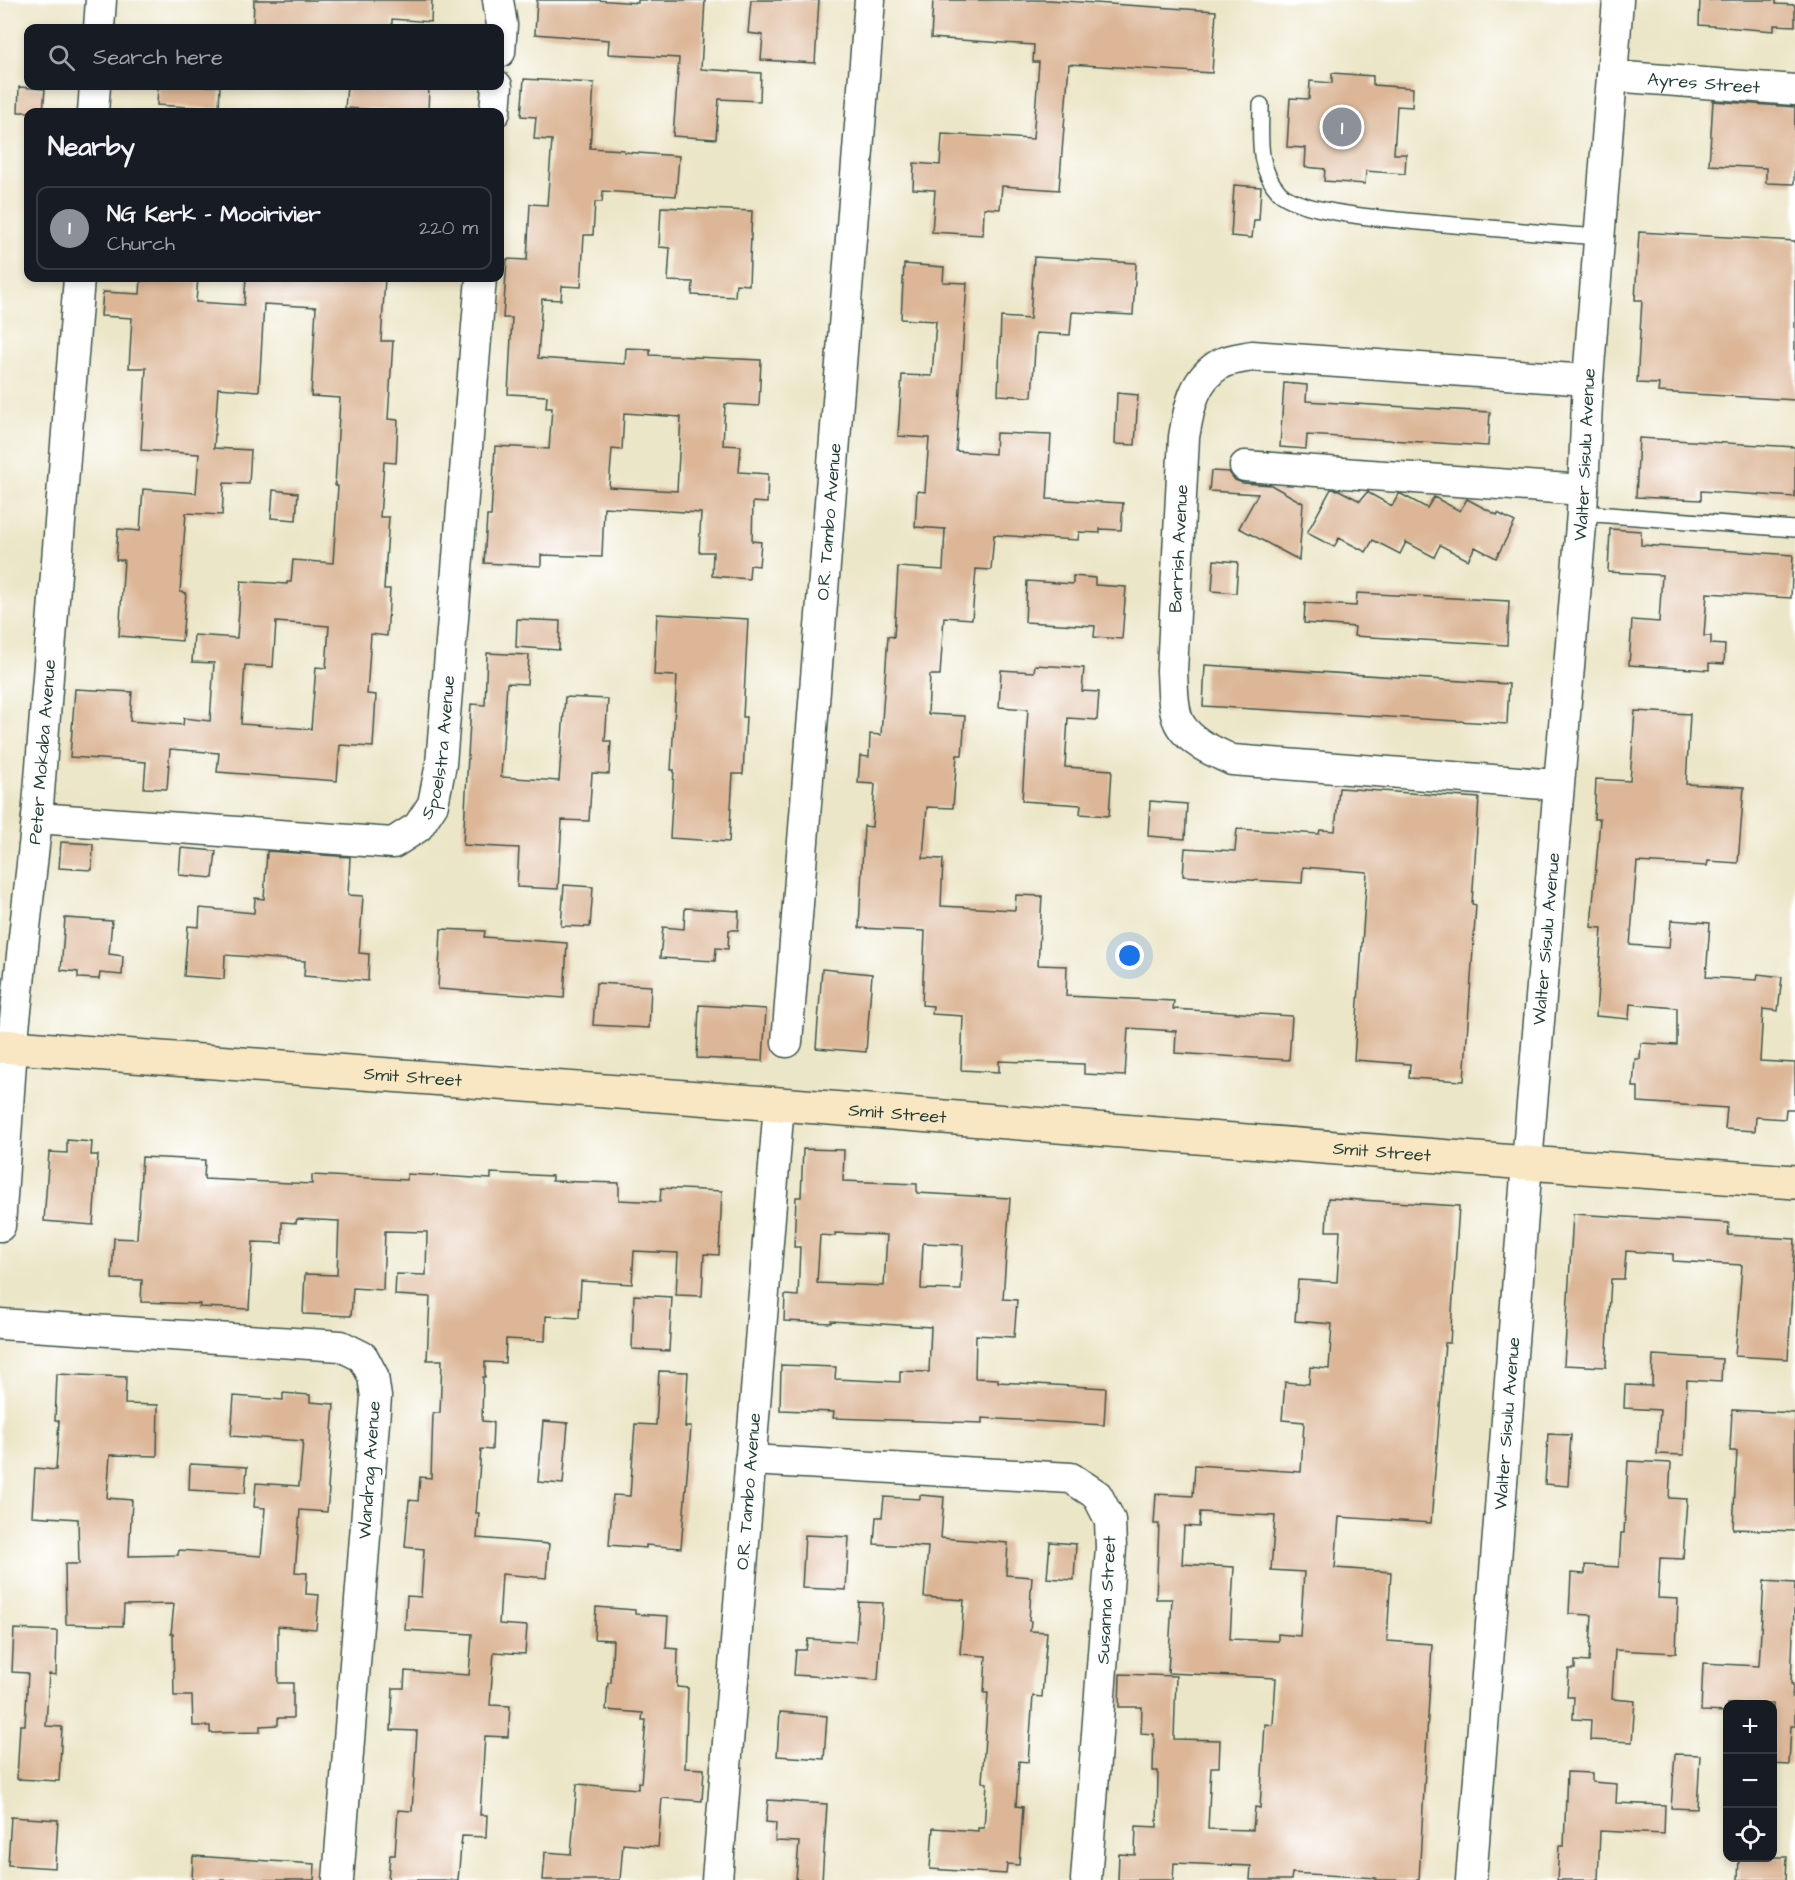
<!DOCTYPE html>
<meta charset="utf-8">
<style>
:root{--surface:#171b24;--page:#242831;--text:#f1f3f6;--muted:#9ea1a6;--line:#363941;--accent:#8c9099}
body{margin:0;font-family:"Architects Daughter",sans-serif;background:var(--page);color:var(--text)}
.controls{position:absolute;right:18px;bottom:18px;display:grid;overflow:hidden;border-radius:12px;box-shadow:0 3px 9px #0003}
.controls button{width:54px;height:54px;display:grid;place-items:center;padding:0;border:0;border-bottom:2px solid var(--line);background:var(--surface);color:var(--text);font:30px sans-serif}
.you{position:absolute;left:1130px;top:956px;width:21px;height:21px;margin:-15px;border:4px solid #fff;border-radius:50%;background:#1a73e8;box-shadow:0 0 0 9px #1a73e833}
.badge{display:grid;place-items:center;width:39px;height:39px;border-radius:50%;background:var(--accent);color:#fff;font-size:20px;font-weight:700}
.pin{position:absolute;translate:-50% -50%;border:3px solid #fff;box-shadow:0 2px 6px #0006}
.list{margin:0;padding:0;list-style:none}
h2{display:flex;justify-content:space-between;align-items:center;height:78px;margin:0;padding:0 24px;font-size:26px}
h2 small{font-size:20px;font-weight:400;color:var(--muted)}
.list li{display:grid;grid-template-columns:39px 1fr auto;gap:18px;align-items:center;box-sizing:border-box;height:84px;margin:0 12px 12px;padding:0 12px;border:2px solid var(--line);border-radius:12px}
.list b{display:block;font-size:22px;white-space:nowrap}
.list p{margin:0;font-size:20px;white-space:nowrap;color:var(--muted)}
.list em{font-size:20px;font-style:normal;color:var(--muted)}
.icon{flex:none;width:33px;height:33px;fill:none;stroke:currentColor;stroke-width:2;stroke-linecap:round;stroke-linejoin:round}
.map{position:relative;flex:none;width:1795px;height:1880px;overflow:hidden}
.search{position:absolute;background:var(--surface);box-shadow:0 3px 9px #0003;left:24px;top:24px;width:480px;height:66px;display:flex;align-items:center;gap:15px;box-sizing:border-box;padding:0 21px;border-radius:12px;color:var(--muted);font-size:22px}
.panel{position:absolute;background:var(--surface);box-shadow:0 3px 9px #0003;left:24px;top:108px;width:480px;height:174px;border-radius:12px}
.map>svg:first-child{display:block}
.building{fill:#dcb696;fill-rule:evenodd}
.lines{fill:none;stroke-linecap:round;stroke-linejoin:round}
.lane-casing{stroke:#3e564a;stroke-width:18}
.street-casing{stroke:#3e564a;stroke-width:33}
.secondary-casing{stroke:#3e564a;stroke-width:36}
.lane{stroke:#fff;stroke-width:15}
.street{stroke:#fff;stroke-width:30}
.secondary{stroke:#f9e7c3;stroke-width:33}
.labels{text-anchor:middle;stroke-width:6;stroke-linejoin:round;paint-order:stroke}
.street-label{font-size:18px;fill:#1f3d34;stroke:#fff}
</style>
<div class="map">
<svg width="1795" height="1880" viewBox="0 0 1795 1880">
<rect width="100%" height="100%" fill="#fff"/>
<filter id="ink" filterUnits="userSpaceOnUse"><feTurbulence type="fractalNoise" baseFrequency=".0167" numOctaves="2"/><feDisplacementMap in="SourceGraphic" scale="12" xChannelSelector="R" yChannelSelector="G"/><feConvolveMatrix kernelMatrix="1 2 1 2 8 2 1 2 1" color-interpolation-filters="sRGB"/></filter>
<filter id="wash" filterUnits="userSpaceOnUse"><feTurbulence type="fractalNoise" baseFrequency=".008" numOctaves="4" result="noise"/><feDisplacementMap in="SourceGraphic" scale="24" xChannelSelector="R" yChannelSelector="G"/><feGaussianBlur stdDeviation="1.35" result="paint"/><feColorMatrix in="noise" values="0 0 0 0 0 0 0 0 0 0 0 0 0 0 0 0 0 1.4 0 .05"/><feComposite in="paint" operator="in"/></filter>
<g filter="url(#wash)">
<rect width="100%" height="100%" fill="#ece6c8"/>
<g id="blocks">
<path class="building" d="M254,0H432L431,22L392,19V28H253Z
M537,0H595L638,3V0H705L701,69L761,73L760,101L719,99L716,139L673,136L679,58L608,54L609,40L535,34Z
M751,0H819L815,63L761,60L763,35L748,33Z
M933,0H1049L1216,11L1212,73L1069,64L1059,190L1002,186L1000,209L984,208L983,235L932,232L935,190L913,189L914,163L940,165L942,134L1033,139L1039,62H1033L1034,45L931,38Z
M1700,0H1776V4L1795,5V26L1774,25V31L1699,25Z
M1332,73L1373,76V85L1413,88L1412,107L1397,106L1394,154H1406L1405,174L1366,171L1365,184L1324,181L1325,169L1305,167L1306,148L1287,147L1290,98L1309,99L1310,81L1332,83Z
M524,79L594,83L590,148L624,150V152L679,156L676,196L603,191L602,202H595L593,235H584L581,287L562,286L561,300L542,299L538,358L625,364L626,348L650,349V355L761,360L759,406L725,404L723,445L741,446L739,472L768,474L767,503L753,502L752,541L761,542L759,566L750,565L749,579L712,576L713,552H699L701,513L604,507L602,557L541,555V566L484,563L487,516H491L495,446L549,449L552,408H546L547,396L508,394L512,318H503L507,259L527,260L530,204L547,205L552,140L534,139L536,117L521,116ZM624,413L681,417L677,491L609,487L612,449L622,450Z
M158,86H220L219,109L157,105Z
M347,86H429L428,112H393V111L345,108Z
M19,87L45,89L43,112H18Z
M1713,101L1795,107L1794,184L1766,183V168L1709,165Z
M1234,185L1261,187L1259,220H1254L1252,238L1231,236Z
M661,207L752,211L749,285L736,284L735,297L692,295L693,282L668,281L670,248L659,247Z
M1639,232L1795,241V400L1658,392L1659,384L1637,383L1642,300H1635Z
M1034,257L1136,263L1133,315L1072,312L1070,335L1036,333L1032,397L998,395L1001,317L1030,319Z
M904,264L944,267L943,282L967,283L956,451L995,454L996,433L1051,435L1047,499L1123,503L1121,530L1100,529V533L1079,532L1078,540L994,535L991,570L976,569L972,619L944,617L940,675H930L928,714L965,716L962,755H957L953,808L927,807L923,858L943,859L941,906L1015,910L1016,895L1042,896L1038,965L1067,966L1066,996L1174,1001L1173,1009L1292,1016L1289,1060L1175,1053L1176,1031L1128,1028L1125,1076L1084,1074V1064L999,1061V1072L961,1070L963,1016L932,1014L933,1006L922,1005L925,931L859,928L864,826L872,827L875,784L858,783L860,756L869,757L870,734L881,735L888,636L894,637L898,567L943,570L945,529L915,527L917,491L925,492L929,438L898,436L902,375L932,376L936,321L901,319Z
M141,278H198L196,302L244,305L246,278L282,281V278H385L381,341H393L388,419L398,420L396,463L384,462L380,517H389L384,589H390L387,636L371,634L367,694L376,695L373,747L340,745L337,781L217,772L219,753L170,749L167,789L144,788L146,762L70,757L75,689L132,692L130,721L183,725L184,718L210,721L214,663L192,662L194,635L237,638L241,581L287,584V582H291L293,560L333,563L338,486H335L340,398L311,396L316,307L264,304L259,391L218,388L214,448L251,450L249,484L224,483L222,515L186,513L180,592L186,593L182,641L119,636L124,560H116L118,529L140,531L143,489L196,493L199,454L141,450L146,368H129L132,318L101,316L103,292L140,294ZM276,622L329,626L326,668L316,667L311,729L241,724L245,665L273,667Z
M1284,383L1307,385L1306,401L1490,412L1488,446L1307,435L1306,449L1280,447Z
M1117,393L1138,395L1135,445L1115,444Z
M1639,438L1795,447V497L1701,491V500L1636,497Z
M1211,471L1229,472L1235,480L1243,483L1271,485L1303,503L1299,560L1239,528L1258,494L1209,491Z
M1331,489L1339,490L1360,501L1367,492L1392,506L1399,494H1401L1427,508L1434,497L1460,511L1467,499L1497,515L1498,513L1515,522L1496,558L1475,547L1468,560L1440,545L1434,557L1406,542L1400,554L1373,540L1366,552L1339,538L1334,547L1307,533Z
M273,490L298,493L296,520L271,518Z
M1610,529L1641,531V545L1793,555L1791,598L1707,593L1704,636H1711V644L1725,645L1724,664L1709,663V670L1629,665L1632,620L1659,622L1662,575L1608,572Z
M1214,560L1238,562L1236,593L1212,591Z
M1073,576L1095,578V585L1126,587L1122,639L1094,637L1095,626L1025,622L1027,581L1073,584Z
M1357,593L1509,601L1507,645L1354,636L1355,627L1304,623L1305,603L1356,606Z
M657,614L748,619L743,717H746L743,774H733L729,842L670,838L674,770H671L677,676L654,675Z
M517,619L560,621L559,650L516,647Z
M487,653L529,655L527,684L507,683L501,777L559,781L565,697L608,699L605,741H611L609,774L592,773L589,821L562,820L558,889L517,887L519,848L463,845L471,704L485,705Z
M1035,665L1084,668L1082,691L1099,692L1097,720L1068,718L1065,767L1112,770L1109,816L1080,814L1081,805L1022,801L1028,709L999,707L1001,670L1034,672Z
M1205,665L1509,684L1507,724L1203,706Z
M1635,711L1690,714L1686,784L1744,787L1738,863L1708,861L1707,866L1637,862L1630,945L1669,948L1671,920L1710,923L1706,977L1757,980L1758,974L1782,977L1778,1011L1763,1009L1760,1061L1795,1063V1109H1786L1785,1119L1756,1117L1755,1131L1725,1129L1727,1108L1638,1102V1087H1633L1635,1059H1640L1641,1043L1677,1045V1008L1630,1004L1629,1019L1596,1016L1602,928L1591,927L1600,819H1594L1596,779L1630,781Z
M1339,788L1479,798L1472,904L1476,905L1464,1081L1409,1078L1410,1064L1354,1060L1367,872L1303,867L1302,883L1183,876L1185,848L1235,851L1237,829L1319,834L1320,830L1335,831Z
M1150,801L1187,804L1185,839L1148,836Z
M61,842L93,844L92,870L59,868Z
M181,848L216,851L213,878L179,875Z
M267,851L350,857L348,895L363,896L359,953L369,954L368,981L304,976L305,961L225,955L224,979L184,976L188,926L199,927L200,908L254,913L255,898L264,899Z
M564,885L593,887L590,927L561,926Z
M685,908L739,911L738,930H729L728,949L716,948L715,961L660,958L663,927L684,929Z
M65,918L112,921L109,954L123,956L122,975L100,973L99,979L78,978V972L61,970Z
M441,929L485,931L484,937L567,943L564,998L438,989Z
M822,969L872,974L866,1052L816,1048Z
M596,983L651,986L649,1028L593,1025Z
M699,1005L766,1009L763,1061L697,1058Z
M67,1140L92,1142L91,1155H98L93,1225L44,1221L49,1152L67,1153Z
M803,1149L844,1150L843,1181L917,1184V1193L1010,1198L1003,1299L1017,1300L1014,1337L976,1335L975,1378L998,1379V1382L1106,1388L1104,1425L982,1418V1423L833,1418L834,1412L780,1410L781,1365L836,1367L835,1379L900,1382V1371L929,1372L931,1327L831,1321V1323L784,1321L785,1295L798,1296L800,1247H794L796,1197H801ZM835,1233L887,1235L884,1286L817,1283L820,1235L835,1236ZM923,1243L963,1245L961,1290L921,1289Z
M142,1157L205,1160L204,1179L312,1184V1175L407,1180V1174L491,1179V1173L552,1176V1181L619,1183V1200L660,1202L661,1188L722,1191L719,1255L704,1254L702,1296L676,1295L678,1253L634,1251L632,1284L581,1281L579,1318L546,1316L545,1341L506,1339L505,1363L485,1362V1377H483L482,1421L493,1422L492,1450L481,1449L476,1513H479L477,1538L549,1544L546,1578L502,1574L499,1624L527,1626L525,1654L494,1652L490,1705L510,1706L508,1737L485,1736L480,1815H487L486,1837L462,1836L458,1880H388L390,1855H395L398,1810L412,1811L417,1731L391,1730L393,1688H404L405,1671L469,1675L472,1634L405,1630L407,1596L421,1597L424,1549L405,1547L409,1500L418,1501L420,1477L431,1478L433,1413H440L442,1360H427L430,1297L395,1295L396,1274L426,1275L427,1232L385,1231L383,1290L353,1288L351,1316L303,1314L305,1274L337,1275L339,1221L297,1219L296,1223L282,1222V1243L253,1242L249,1309L199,1307L200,1304L141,1302L142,1280L112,1279L114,1238L137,1239Z
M1328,1198L1459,1206L1450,1343H1445L1431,1523L1339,1517L1335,1568L1391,1572L1387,1641L1432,1644L1419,1880H1375L1376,1878L1292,1873L1291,1880H1250L1251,1866L1174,1863L1173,1880H1118L1119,1854L1135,1855L1136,1826L1157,1827L1158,1771H1153L1154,1734L1141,1733L1142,1707H1119L1120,1674L1176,1676L1174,1739L1220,1740L1219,1767H1211L1208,1829L1253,1830L1255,1807L1260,1808L1265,1724L1273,1725L1276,1678L1168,1673L1172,1599H1156L1159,1524H1154L1156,1494L1193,1496L1195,1465L1301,1472L1304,1422L1282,1420L1285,1382L1309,1384L1310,1367L1329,1369L1332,1324L1295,1321L1298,1280L1337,1282L1340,1231H1326ZM1200,1512L1275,1516L1271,1570L1304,1572L1300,1636L1278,1634V1641L1230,1639L1234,1567L1182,1564L1184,1526L1199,1527Z
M1573,1214L1729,1223L1728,1235L1795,1239L1788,1359L1735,1356L1742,1265L1673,1261V1254L1626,1251L1624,1279H1611L1606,1367L1564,1365Z
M634,1295L672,1297L669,1351L632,1349Z
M1653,1355L1722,1359L1721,1382L1687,1380L1684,1455L1657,1454L1660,1410L1624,1408L1625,1385L1652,1386Z
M659,1371L688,1372L685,1427H691L681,1548L646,1545V1548L609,1545L613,1495L630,1496L635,1424L656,1425Z
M57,1374L126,1377L125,1404L158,1405L157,1456L110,1455L107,1498L132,1500L129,1556L178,1555L179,1550L261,1556L265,1508L254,1507L256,1483L299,1486L303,1441L231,1436L234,1396L283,1400V1393L310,1395V1402L334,1404L328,1488L329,1489L327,1512L300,1510L295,1572L307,1573L306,1594L319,1595L316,1629L278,1626V1683H293V1718H278V1725L260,1726V1732L210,1733V1726H193L192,1696H174L173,1634H171L174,1604L124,1605L123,1626L66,1624L65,1564H79L78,1519L32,1516L35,1468L56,1470L59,1421H55Z
M1732,1410L1795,1413V1531L1733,1529L1737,1451H1730Z
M543,1421L568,1423L563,1484L538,1482Z
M1548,1434L1571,1435L1568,1486L1545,1484Z
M1628,1461L1671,1463L1669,1498L1687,1499L1683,1559L1660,1558L1658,1598L1678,1599L1676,1653L1615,1650L1612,1699L1635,1701L1632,1742L1590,1740L1591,1720L1573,1719L1574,1697H1567L1569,1669H1575V1661L1589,1662L1592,1615L1569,1614L1571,1573L1585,1574V1565L1619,1567L1621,1533H1624Z
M190,1464L247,1467L245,1493L189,1490Z
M920,1495L944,1497L941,1538L1008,1543L1006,1575L1032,1577L1029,1621H1031L1030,1631L1047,1632L1042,1697L1033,1696L1028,1762L1019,1761L1016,1806L1023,1807L1019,1865L1007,1864L1006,1874L930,1869L933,1828L978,1831V1828H984L987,1783L982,1782L988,1693H984L986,1656L960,1654L964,1600L924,1597L928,1547L874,1544L876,1517H882L884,1497L920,1499Z
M805,1535L849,1537L846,1590L802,1588Z
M1050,1542L1076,1544L1074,1580L1047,1578Z
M1764,1581L1795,1583L1791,1684H1793L1792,1697H1795V1726H1791L1789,1765L1773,1764V1704H1728V1712L1701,1711L1703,1663L1759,1666Z
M859,1602L883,1603L878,1680L794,1675L796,1650H806L808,1639L856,1642Z
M596,1607L635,1610V1614L668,1616L666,1648L678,1649L677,1687L688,1688L685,1768L704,1769L702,1801L662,1798L658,1847L623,1844L620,1880H543L545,1852L571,1854L577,1784L638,1789V1782L641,1783L646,1720H642L643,1713L606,1710L608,1683H611L613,1640L594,1639Z
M14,1629L57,1631L56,1675L49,1674L46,1726L62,1727L59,1781L17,1779L20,1725H25L28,1673L12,1672Z
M780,1712L827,1716L824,1759L777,1756Z
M1675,1754L1700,1755L1697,1809L1671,1808Z
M1567,1772L1592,1773V1782L1617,1784L1616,1803L1665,1805L1664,1834L1600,1831L1598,1880H1557L1559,1846H1564Z
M768,1800L827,1804L822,1880H796L799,1842L775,1841L776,1823L766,1822Z
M11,1817L58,1820L55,1868L8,1865Z
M193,1856L315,1864L314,1880H192Z
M1739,1857H1787L1786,1880H1738Z"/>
</g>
</g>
<g filter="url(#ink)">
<use href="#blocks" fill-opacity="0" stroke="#3e564a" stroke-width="1.5"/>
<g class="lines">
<g class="lane-casing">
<path id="lane" d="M1261,105C1261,136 1256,167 1279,192C1302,217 1430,222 1467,226C1511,230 1556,234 1600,237
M1582,513L1795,529"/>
</g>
<g class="street-casing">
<g id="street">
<path d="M498,0L502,25L500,52"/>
<path d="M99,28L101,0"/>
<path id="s1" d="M1612,76L1795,90"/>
<path d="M93,112L95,86"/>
<path d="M495,112L497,86"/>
<path d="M1245,466L1583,490"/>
<path id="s2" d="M1557,785L1232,760C1215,752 1192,743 1181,726C1172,713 1173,687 1172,671L1184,437C1189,408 1193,380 1220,364C1229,359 1243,358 1252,356L1588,380"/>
<path id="s3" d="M37,818L393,843L418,827L433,804L441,764L481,278"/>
<path id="s4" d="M787,1042L870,0"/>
<path id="s5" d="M0,1226L12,1047L37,818L79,278"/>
<path d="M0,1324L341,1346L363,1357L373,1376L376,1397L338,1880"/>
<path d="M750,1460L1071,1478L1097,1495L1110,1520L1111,1548L1086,1880"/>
<path id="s6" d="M717,1880L779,1104"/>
<path id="s7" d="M1471,1880L1527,1163L1582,513L1588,380L1618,0"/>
</g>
</g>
<g class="secondary-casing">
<g id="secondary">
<path id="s8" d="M0,1046L779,1104L1527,1163L1795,1182"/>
</g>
</g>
<use href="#lane" class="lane"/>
<use href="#street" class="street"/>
<use href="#secondary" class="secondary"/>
</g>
</g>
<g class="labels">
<g class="street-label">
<text dy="6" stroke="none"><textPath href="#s1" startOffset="92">Ayres Street</textPath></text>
<text dy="6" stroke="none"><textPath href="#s7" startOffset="1430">Walter Sisulu Avenue</textPath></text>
<text dy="6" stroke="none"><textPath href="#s4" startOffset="522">O.R. Tambo Avenue</textPath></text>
<text dy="6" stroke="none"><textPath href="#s2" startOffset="567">Barrish Avenue</textPath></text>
<text dy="6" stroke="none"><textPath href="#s3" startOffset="471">Spoelstra Avenue</textPath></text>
<text dy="6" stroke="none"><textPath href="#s5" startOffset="476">Peter Mokaba Avenue</textPath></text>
<text dy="6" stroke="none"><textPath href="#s7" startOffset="944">Walter Sisulu Avenue</textPath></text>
<text dy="6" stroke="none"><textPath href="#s8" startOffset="414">Smit Street</textPath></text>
<text dy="6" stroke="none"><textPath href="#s8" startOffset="900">Smit Street</textPath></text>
<text dy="6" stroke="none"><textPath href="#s8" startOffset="1386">Smit Street</textPath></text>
<text dy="6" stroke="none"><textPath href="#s7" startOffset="458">Walter Sisulu Avenue</textPath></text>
<text transform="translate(369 1470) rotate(-86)" y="6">Wandrag Avenue</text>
<text dy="6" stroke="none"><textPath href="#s6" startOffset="390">O.R. Tambo Avenue</textPath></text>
<text transform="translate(1106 1600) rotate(-87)" y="6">Susanna Street</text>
</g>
</g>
</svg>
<div class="controls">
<button>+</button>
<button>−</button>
<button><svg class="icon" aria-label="locate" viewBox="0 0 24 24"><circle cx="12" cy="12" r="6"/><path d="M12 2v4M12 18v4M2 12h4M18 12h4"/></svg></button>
</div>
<div class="you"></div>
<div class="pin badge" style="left:1342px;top:127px">1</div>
<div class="search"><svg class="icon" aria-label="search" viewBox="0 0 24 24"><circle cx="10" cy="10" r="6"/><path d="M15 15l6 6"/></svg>Search here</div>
<section class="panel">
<h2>Nearby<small></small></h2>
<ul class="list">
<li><span class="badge">1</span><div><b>NG Kerk - Mooirivier</b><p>Church</p></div><em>220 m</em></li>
</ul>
</section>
</div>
